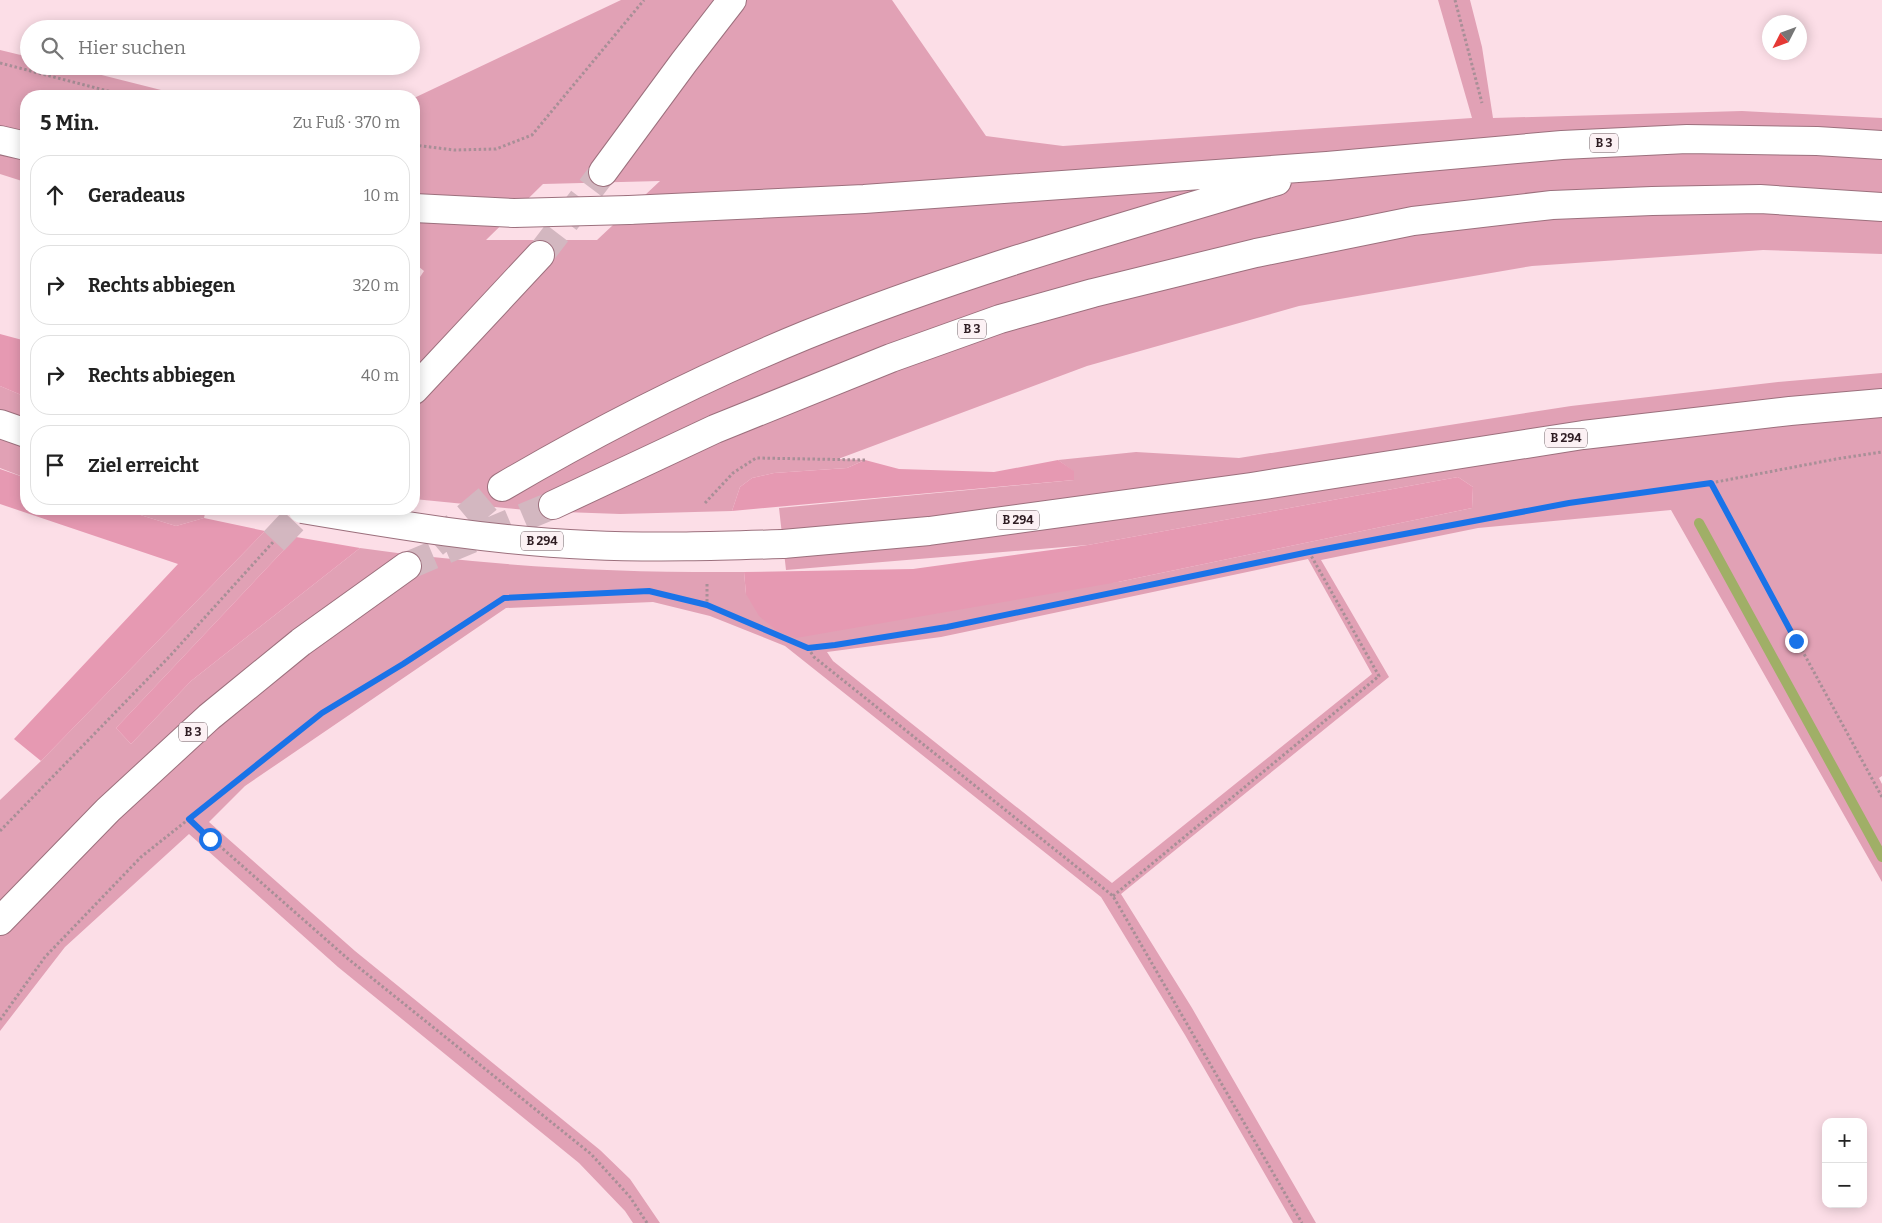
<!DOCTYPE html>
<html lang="de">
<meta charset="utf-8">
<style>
:root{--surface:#fff;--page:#f2f2f2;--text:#222;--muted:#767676;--line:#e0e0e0}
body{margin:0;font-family:Bitter,serif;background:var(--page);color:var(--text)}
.controls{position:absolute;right:15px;bottom:15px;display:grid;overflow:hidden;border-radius:10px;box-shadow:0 2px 12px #0003}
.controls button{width:45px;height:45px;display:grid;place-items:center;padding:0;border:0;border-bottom:1px solid var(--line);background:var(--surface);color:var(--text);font:25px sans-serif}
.compass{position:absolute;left:1762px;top:15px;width:45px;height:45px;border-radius:50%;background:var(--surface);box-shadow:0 2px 12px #0003;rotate:228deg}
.stop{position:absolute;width:15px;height:15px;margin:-11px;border:4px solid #1a73e8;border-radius:50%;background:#fff}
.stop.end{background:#1a73e8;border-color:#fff;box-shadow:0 1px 5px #0008}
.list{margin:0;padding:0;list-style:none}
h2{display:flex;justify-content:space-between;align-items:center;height:65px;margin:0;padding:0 20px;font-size:21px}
h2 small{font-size:16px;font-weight:400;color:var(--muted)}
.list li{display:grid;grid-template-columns:32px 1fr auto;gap:15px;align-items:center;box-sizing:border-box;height:80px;margin:0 10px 10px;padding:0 10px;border:1px solid var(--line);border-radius:20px}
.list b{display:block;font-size:19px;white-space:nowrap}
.list em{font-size:16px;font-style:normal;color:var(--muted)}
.icon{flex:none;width:28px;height:28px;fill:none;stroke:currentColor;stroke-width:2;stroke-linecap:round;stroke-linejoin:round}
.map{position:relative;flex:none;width:1882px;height:1223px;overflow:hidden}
.search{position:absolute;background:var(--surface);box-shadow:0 2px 12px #0003;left:20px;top:20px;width:400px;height:55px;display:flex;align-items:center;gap:12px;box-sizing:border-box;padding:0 18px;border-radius:28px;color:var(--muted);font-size:19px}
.panel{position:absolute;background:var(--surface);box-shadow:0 2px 12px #0003;left:20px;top:90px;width:400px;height:425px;border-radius:20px}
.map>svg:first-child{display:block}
.green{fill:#e1a1b5;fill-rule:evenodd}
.forest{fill:#e699b2}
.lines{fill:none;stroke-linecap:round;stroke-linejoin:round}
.stream{stroke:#a0af67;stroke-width:10}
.minor-tunnel{stroke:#d3b7c0;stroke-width:28;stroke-dasharray:28 14;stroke-linecap:butt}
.highway-tunnel{stroke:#d3b7c0;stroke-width:28;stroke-dasharray:28 14;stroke-linecap:butt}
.minor-casing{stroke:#9c707d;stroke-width:30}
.highway-casing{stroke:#9c707d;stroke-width:30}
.path{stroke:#a88f97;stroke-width:3;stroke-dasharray:2.5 2.5;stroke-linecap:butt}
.minor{stroke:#fff;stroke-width:28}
.highway{stroke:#fff;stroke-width:28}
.highway-bridge-casing{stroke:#9c707d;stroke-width:30;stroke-linecap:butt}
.highway-bridge{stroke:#fff;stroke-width:28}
.route{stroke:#1a73e8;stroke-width:6}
.labels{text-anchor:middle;stroke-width:5;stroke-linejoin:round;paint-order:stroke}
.shield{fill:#fcf1f4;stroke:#6c5d62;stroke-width:1}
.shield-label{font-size:12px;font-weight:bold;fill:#2f1d23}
</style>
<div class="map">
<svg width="1882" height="1223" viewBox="0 0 1882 1223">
<rect width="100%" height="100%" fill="#fcdee7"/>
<path class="green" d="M621,0H892L986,136L1063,146L1472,118L1438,0H1470L1482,47L1493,118L1742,111L1882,118V254L1763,250L1532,266L1299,306L1087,366L838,459L865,460L847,468L774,473L752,478L740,487L732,511L620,514L536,511L414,499V286L424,271L414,263V98ZM660,181L597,240H486L543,184Z
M0,50L29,57V66H66L161,90L196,96H26V182L22,181L0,174Z
M1882,373V776L1879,778L1882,784V882L1671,510L1478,528L1321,560L1389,677L1121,894L1192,1008L1316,1223H1293L1185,1035L1101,897L785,646L710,616L653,602L506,608L245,786L209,822L355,951L600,1150L630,1179L660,1223H633L625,1211L579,1163L338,967L189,834L65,947L0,1031V800L41,761L265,531L296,537L116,728L131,744L191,681L360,548C487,566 615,573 744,572L746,594L1118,582L1472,508L1473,487L1458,477L1088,545L786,570L779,508L1074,480L1073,471L1058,460L1136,452L1239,458L1571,406L1778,382ZM1308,559L1372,674L1112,883L833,661L827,652L941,637Z
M0,386L26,397V478L0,468Z
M121,509H206L204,518L176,526Z"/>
<path class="forest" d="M0,334L26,341V397L0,386Z
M865,460L899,469L994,472L1058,460L1074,471V480L732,511L740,487L752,478L774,473L847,468Z
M0,469L26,478V509H121L176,526L204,518L265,531L41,761L14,739L178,564L0,504Z
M1458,477L1473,487L1472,508L1118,582L796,638L777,631L759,616L746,594L744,572L913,569L1088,545Z
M296,537L360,548L191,681L131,744L116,728Z"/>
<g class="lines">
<path class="stream" d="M1699,523L1882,857"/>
<path class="minor-tunnel" d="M540,255L603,172
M274,541L304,509"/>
<path class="highway-tunnel" d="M434,544L502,487
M407,566L553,505"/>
<g class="minor-casing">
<path id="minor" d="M603,172L684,62L732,0
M414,390L540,255"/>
</g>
<g class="highway-casing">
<path id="highway" d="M0,140L26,146
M414,208L514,213
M629,210L864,199L1327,166L1562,145L1687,139L1817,141L1882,145
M0,424L26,433
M502,487C599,430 701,378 806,335C959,273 1119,228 1277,181
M553,505L715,429L891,358L1000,319L1093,293L1256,253L1413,221L1552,205L1652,201L1760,199L1882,207
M783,544L929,531L1251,487L1583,435L1790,411L1882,403
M0,921L108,810L209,717L301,642L407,566"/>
</g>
<path class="path" d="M1455,0L1482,103
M0,63L127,96
M414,145L454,150L496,149L532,135L644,0
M414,275L416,271
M1711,483L1882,797
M705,503L733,473L756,458L865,460
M707,584V605
M808,648L814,657L1113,896L1302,1223
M189,819L347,958L591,1154L630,1197L647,1223
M0,831L169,657L274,541
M1113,896L1379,676L1309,552
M0,1020L45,957L141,857L322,713L403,664L504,599L649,591L707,605L808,648L835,645L947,627L1309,552L1569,503L1711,483L1836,459L1882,452"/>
<use href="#minor" class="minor"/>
<use href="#highway" class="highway"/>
<g class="highway-bridge-casing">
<path id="highway-bridge" d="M514,213L629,210
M302,509C397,525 493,541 589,545C654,548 719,546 783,544"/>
</g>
<use href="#highway-bridge" class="highway-bridge"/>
</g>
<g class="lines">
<path class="route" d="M210,839L189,819L322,713L403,664L504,598L649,591L707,605L808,648L835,645L947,627L1309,552L1569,503L1711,483L1796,641"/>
</g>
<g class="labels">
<g class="shield">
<rect x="1590" y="133.5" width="28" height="19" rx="4"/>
<rect x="958" y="319.5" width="28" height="19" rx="4"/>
<rect x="1545" y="428.5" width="42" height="19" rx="4"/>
<rect x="997" y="510.5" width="42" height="19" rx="4"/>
<rect x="521" y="531.5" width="42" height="19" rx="4"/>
<rect x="179" y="722.5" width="28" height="19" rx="4"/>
</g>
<g class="shield-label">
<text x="1604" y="147">B 3</text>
<text x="972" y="333">B 3</text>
<text x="1566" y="442">B 294</text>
<text x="1018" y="524">B 294</text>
<text x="542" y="545">B 294</text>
<text x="193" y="736">B 3</text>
</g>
</g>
</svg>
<div class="controls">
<button>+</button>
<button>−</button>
</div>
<svg class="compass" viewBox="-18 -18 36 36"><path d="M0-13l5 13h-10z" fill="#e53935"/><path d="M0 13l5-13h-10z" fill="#767676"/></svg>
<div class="stop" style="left:210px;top:839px"></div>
<div class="stop end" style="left:1796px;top:641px"></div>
<div class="search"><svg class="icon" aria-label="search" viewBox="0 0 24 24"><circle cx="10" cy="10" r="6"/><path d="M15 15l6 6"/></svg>Hier suchen</div>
<section class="panel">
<h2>5 Min.<small>Zu Fuß · 370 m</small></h2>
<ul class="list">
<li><svg class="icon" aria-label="ahead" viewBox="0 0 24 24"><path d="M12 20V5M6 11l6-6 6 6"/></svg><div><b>Geradeaus</b></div><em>10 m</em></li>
<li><svg class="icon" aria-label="right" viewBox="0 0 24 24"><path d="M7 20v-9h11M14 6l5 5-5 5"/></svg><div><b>Rechts abbiegen</b></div><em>320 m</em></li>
<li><svg class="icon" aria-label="right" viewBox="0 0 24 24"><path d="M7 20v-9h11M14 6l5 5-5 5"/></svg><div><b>Rechts abbiegen</b></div><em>40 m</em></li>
<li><svg class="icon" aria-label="arrive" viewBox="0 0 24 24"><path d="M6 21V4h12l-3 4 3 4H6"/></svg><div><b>Ziel erreicht</b></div></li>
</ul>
</section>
</div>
